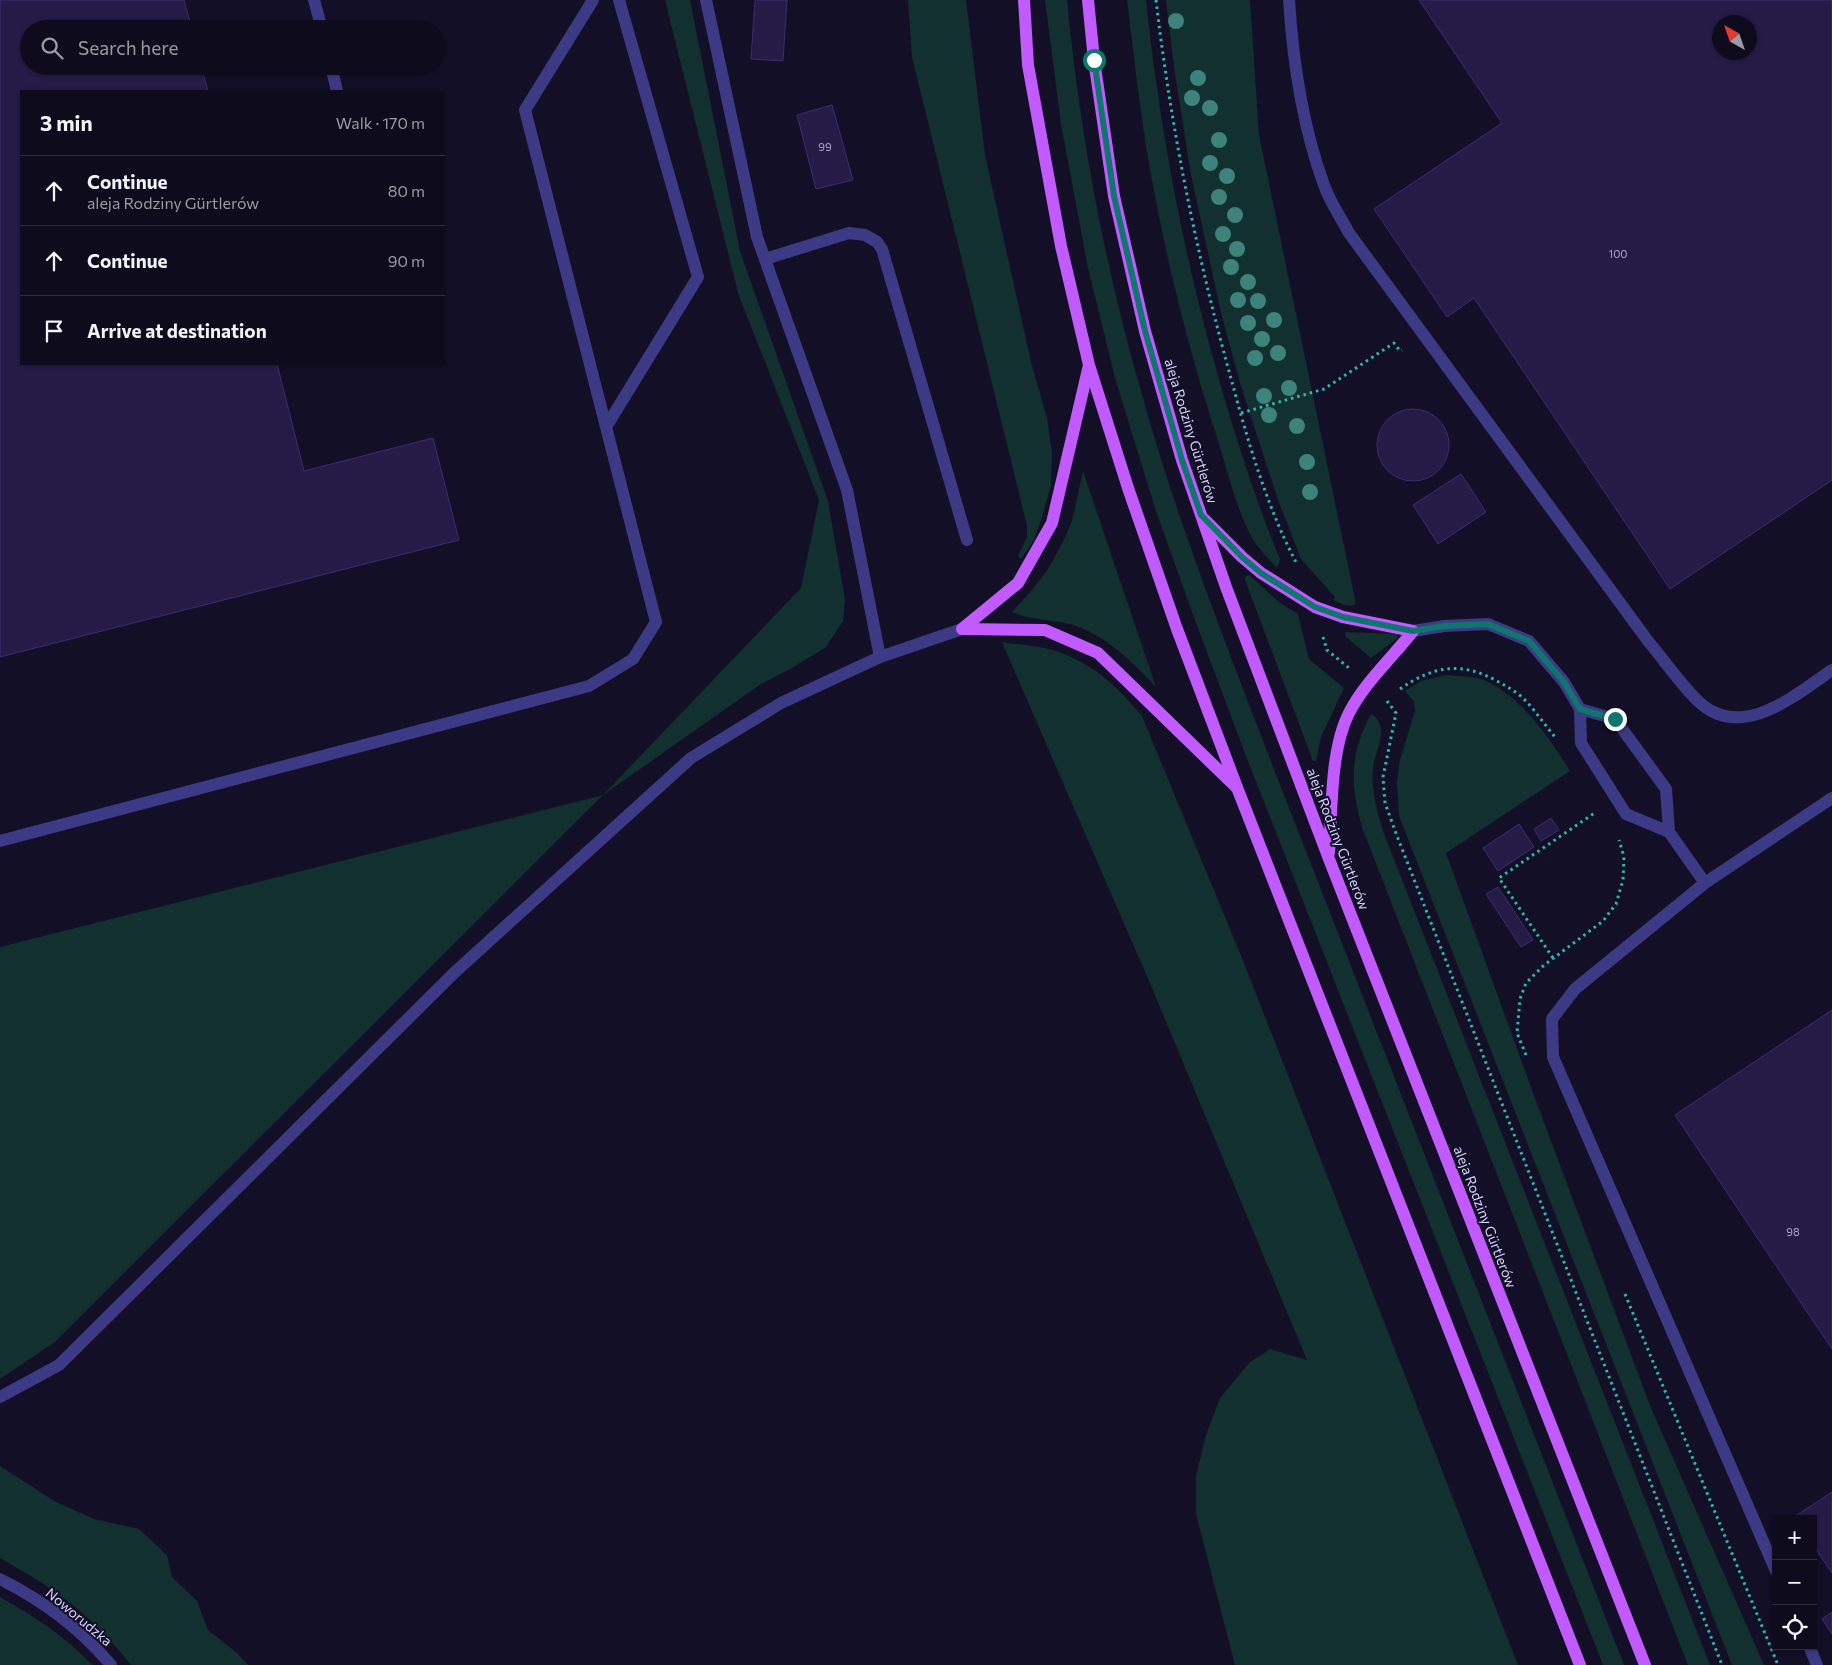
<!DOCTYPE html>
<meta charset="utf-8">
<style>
:root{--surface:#0e0b1c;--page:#1c1929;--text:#f1f3f6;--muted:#9b9ba3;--line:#2e2b3b}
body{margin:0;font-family:Commissioner,sans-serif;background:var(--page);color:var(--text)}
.controls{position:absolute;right:15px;bottom:15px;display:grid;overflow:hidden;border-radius:0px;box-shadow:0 1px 4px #0004}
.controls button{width:45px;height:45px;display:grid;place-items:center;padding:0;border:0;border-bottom:1px solid var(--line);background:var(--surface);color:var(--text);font:25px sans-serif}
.compass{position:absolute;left:1712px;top:15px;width:45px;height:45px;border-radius:50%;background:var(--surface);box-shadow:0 1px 4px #0004;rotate:320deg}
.stop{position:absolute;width:15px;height:15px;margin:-11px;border:4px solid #0f766e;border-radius:50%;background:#fff}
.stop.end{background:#0f766e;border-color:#fff;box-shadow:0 1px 5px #0008}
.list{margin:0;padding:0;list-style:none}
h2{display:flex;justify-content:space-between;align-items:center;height:65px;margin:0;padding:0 20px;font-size:21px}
h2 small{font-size:16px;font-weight:400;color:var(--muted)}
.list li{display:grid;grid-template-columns:32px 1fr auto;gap:15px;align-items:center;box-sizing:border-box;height:70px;padding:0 20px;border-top:1px solid var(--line)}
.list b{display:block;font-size:19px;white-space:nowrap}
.list p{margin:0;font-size:16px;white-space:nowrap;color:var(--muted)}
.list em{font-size:16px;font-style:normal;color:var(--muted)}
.icon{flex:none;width:28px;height:28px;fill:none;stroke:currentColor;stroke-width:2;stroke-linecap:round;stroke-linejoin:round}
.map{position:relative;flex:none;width:1832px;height:1665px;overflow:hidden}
.search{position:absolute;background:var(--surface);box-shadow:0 1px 4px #0004;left:20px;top:20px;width:425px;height:55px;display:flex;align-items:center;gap:12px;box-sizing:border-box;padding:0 18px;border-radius:28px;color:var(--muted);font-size:19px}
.panel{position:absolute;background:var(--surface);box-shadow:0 1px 4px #0004;left:20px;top:90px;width:425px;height:275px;border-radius:0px}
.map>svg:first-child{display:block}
.green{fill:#12302f}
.building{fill:#241b47;stroke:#3b2d73;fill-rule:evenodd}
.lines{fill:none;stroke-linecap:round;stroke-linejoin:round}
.path{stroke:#2fb8b0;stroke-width:3;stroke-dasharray:2.5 4;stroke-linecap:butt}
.minor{stroke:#3d3a85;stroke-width:12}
.major{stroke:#c25bff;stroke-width:12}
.tree{fill:#3d827b}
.route{stroke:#0f766e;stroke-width:6}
.labels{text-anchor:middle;stroke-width:4;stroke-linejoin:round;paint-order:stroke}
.number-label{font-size:11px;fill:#aca6d1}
.street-label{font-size:14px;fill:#d9d4ff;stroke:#130f26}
</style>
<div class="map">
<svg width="1832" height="1665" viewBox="0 0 1832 1665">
<rect width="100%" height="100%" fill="#130f26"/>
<path class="green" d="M665,0H690L740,251L828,501L845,600L843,621L826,647L792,668L761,684L603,795L55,1342L0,1379V947L603,795L801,588L819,500L738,293Z
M908,0H966L985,155L1031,362L1047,418L1052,453L1051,485L1042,517L1034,540L1021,559L1018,556L1027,537V526L912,57Z
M1045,0H1067C1080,135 1105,268 1143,398C1179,527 1229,652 1277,777L1624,1665H1603L1246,756L1192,612L1156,511L1115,378L1088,268L1061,124Z
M1127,0H1146C1160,132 1185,263 1222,390C1239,447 1257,504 1280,559L1279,564L1276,567C1266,556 1255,545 1249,532C1234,501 1226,466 1216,434C1188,348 1166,259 1150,169C1140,113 1134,56 1127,0Z
M1166,0H1250L1259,135L1356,604C1348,608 1340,603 1333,600L1335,597L1301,559L1278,500L1240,383L1221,313L1190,170L1174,67Z
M1083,471L1156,687C1132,662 1107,636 1073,625C1056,620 1027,620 1012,612L1033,589L1048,569L1063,542L1072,521Z
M1249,575L1280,603L1298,614L1309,659L1344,688L1321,737L1316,761H1313L1245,580V577Z
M1345,632L1396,634L1398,638L1371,658L1346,637Z
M1002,642C1019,645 1039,645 1056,651C1094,664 1117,686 1142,716L1244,963L1518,1665H1235L1196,1514V1475L1206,1435L1220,1398L1250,1362L1270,1349L1307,1360L1152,988Z
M1446,675C1457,676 1473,676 1484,680C1522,697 1549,737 1570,771L1446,853L1536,1101L1651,1408L1764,1665H1732L1399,816L1397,784L1399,764L1415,710L1414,702L1405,691L1421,681Z
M1371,714C1377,717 1380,722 1381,730C1382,742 1374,756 1373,769C1371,790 1377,811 1383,831L1710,1665H1688L1363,830C1350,787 1349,754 1371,714Z
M0,1466L56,1502L94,1519L139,1529L167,1555L172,1577L197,1601L208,1630L236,1652L248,1665H131C110,1639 87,1614 59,1595C41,1581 20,1570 0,1558Z
M0,1597C34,1616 65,1636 92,1665H0Z"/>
<path class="building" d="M0,0H184L192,29H29V66H201L208,91H21V364H277L304,471L433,438L459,540L0,657Z
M755,0H787L783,61L751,59Z
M1419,0H1832V480L1670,589L1474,298L1447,317L1374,209L1502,123ZM1720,22H1750V52H1720Z
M832,105L853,180L816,189L797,115Z
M1377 445a36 36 0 1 1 72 0a36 36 0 1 1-72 0Z
M1461,474L1486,512L1438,544L1413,505Z
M1551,818L1559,830L1541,841L1534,829Z
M1519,824L1534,847L1498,871L1483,848Z
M1498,887L1533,940L1521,947L1486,894Z
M1832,1010V1349L1675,1115Z
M1832,1492V1573L1813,1545V1519H1796L1794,1517Z
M1832,1612V1634L1822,1619Z"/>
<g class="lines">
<path class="path" d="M1156,0C1171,129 1197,257 1232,382C1248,442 1268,510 1297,564
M1241,413L1324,389L1394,343L1400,351L1402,350
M1323,637L1327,650L1349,668
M1400,689C1433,666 1461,661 1497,681C1506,686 1515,691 1523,698C1535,710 1544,724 1555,737
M1387,701L1396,713L1383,777L1385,803L1397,836L1722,1665
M1553,958L1499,878L1596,812
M1526,1055L1517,1033L1520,999L1526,983L1543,966L1603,921L1616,904L1623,880L1624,857L1619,840
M1625,1294L1778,1665"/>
<path class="minor" d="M314,0L322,29
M593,0L525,110L606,427
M706,0L757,237L847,490L880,657
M1289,0C1293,64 1302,125 1324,185C1330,202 1341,218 1349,233L1648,641C1664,660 1679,682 1697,700C1740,743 1794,696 1832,670
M331,66L337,91
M765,259L849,233L865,235L877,242L882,249L967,540
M1413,631L1444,626L1488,624L1529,641L1564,682L1580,709
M1580,709L1615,719L1666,789L1669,832L1626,814L1581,743Z
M1669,832L1705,883L1832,798
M0,841L589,686L633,659L656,622L606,427L698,277L619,0
M1705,883L1575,989L1552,1019L1553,1057L1776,1571
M0,1397L59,1365L454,973L691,758L781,703L880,657L962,629
M0,1579C42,1600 81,1629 111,1665
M1809,1646L1817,1665"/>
<path class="major" d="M1024,0L1028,65L1061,246L1089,365L1128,488L1177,629L1238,790L1580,1665
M1088,0L1094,60L1114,196L1145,331L1182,460L1226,587L1329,859L1645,1665
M1204,519L1242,557L1261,573L1315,607L1343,617L1413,631C1392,658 1365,682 1349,713C1330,750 1332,812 1329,853
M962,629L1045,630L1098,653L1236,787
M962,629L1018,583L1052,523L1089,365"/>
</g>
<g class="tree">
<circle cx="1176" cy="21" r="8"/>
<circle cx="1198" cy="78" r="8"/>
<circle cx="1192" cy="98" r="8"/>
<circle cx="1210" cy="108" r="8"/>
<circle cx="1219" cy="140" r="8"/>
<circle cx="1210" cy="163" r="8"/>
<circle cx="1227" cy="176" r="8"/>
<circle cx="1219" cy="197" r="8"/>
<circle cx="1235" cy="215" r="8"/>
<circle cx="1223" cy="234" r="8"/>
<circle cx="1237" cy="249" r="8"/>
<circle cx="1231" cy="267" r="8"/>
<circle cx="1248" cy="282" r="8"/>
<circle cx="1238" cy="300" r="8"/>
<circle cx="1258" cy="301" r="8"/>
<circle cx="1274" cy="320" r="8"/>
<circle cx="1248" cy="323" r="8"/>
<circle cx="1262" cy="339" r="8"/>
<circle cx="1278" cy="353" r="8"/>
<circle cx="1255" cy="358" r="8"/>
<circle cx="1289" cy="388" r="8"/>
<circle cx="1264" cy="396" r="8"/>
<circle cx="1269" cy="415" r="8"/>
<circle cx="1297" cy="426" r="8"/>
<circle cx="1307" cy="462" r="8"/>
<circle cx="1310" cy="492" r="8"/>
</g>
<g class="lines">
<path class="route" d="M1094,60L1114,196L1145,331L1182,460L1201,515L1242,557L1261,573L1315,607L1343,617L1413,631L1444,626L1488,624L1529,641L1564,682L1580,709L1615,719"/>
</g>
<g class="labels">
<g class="number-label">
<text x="825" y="151">99</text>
<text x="1618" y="258">100</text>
<text x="1793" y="1236">98</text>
</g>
<g class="street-label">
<text transform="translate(1191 431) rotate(73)" y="5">aleja Rodziny Gürtlerów</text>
<text transform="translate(1338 839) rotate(69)" y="5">aleja Rodziny Gürtlerów</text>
<text transform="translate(1485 1217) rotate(69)" y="5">aleja Rodziny Gürtlerów</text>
<text transform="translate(79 1617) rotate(40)" y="5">Noworudzka</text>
</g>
</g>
</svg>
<div class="controls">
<button>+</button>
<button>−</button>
<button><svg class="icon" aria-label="locate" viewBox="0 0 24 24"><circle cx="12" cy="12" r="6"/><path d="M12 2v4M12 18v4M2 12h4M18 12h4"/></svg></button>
</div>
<svg class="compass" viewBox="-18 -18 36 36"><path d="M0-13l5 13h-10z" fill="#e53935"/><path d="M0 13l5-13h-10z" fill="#9b9ba3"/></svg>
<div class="stop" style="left:1094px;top:60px"></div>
<div class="stop end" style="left:1615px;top:719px"></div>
<div class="search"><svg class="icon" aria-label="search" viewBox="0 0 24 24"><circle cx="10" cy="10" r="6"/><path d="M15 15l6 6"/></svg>Search here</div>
<section class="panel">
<h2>3 min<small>Walk · 170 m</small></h2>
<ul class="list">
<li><svg class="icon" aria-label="ahead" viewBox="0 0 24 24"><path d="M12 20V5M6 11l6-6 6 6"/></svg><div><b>Continue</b><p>aleja Rodziny Gürtlerów</p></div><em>80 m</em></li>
<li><svg class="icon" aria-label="ahead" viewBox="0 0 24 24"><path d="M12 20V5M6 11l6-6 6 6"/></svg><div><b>Continue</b></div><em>90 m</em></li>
<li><svg class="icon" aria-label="arrive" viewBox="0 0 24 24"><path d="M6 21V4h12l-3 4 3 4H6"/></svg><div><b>Arrive at destination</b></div></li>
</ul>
</section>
</div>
